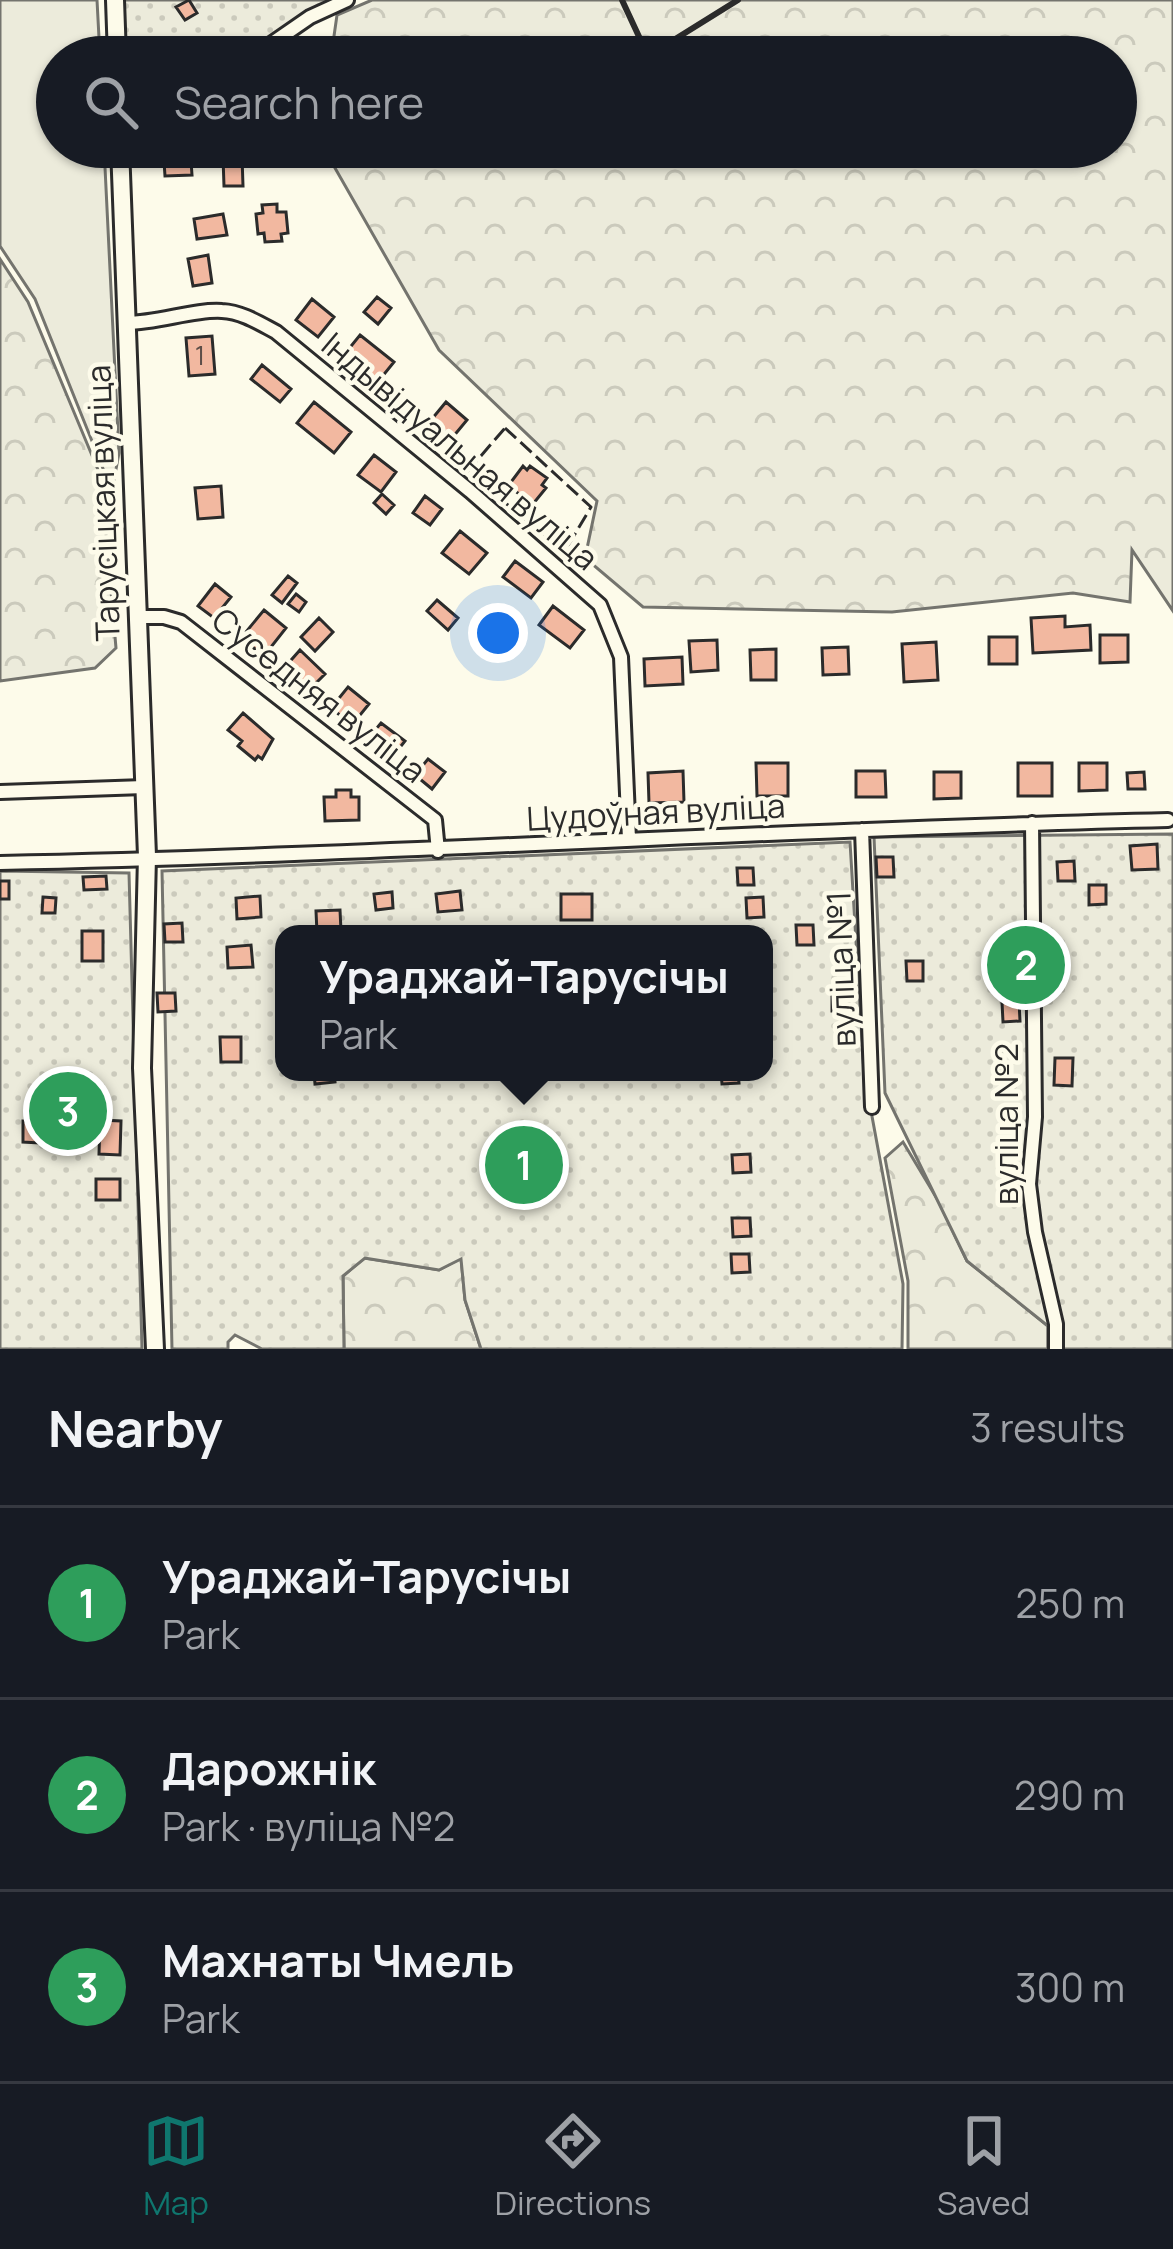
<!DOCTYPE html>
<meta charset="utf-8">
<style>
:root{--surface:#171b24;--page:#242831;--text:#f1f3f6;--muted:#9ea1a6;--line:#363941;--accent:#0f766e}
body{margin:0;font-family:Manrope,sans-serif;background:var(--page);color:var(--text)}
.you{position:absolute;left:498px;top:633px;width:42px;height:42px;margin:-30px;border:9px solid #fff;border-radius:50%;background:#1a73e8;box-shadow:0 0 0 18px #1a73e833}
.badge{display:grid;place-items:center;width:78px;height:78px;border-radius:50%;background:var(--accent);color:#fff;font-size:39px;font-weight:700}
.pin{position:absolute;translate:-50% -50%;border:6px solid #fff;box-shadow:0 3px 12px #0006}
.popup{position:absolute;left:275px;top:925px;width:498px;height:156px;box-sizing:border-box;display:grid;place-content:center;border-radius:24px;background:var(--surface);filter:drop-shadow(0 3px 9px #0005);font-size:39px;white-space:nowrap;color:var(--muted)}
.popup b{font-size:45px;color:var(--text)}
.popup::after{content:'';position:absolute;left:50%;top:100%;margin-left:-24px;border:24px solid transparent;border-top-color:var(--surface)}
.list{margin:0;padding:0;list-style:none}
h2{display:flex;justify-content:space-between;align-items:center;height:156px;margin:0;padding:0 48px;font-size:51px}
h2 small{font-size:39px;font-weight:400;color:var(--muted)}
.list li{display:grid;grid-template-columns:78px 1fr auto;gap:36px;align-items:center;box-sizing:border-box;height:192px;padding:0 48px;border-top:3px solid var(--line)}
.list b{display:block;font-size:45px;white-space:nowrap}
.list p{margin:0;font-size:39px;white-space:nowrap;color:var(--muted)}
.list em{font-size:39px;font-style:normal;color:var(--muted)}
.icon{flex:none;width:66px;height:66px;fill:none;stroke:currentColor;stroke-width:2;stroke-linecap:round;stroke-linejoin:round}
.map{position:relative;flex:none;width:1173px;height:1349px;overflow:hidden}
.search{position:absolute;background:var(--surface);box-shadow:0 3px 9px #0004;left:36px;right:36px;top:36px;height:132px;display:flex;align-items:center;gap:30px;box-sizing:border-box;padding:0 42px;border-radius:66px;color:var(--muted);font-size:45px}
.sheet{height:732px;background:var(--surface)}
nav{display:flex;justify-content:space-around;align-items:center;box-sizing:border-box;height:168px;border-top:3px solid var(--line);background:var(--surface);font-size:33px;color:var(--muted)}
nav a{display:grid;justify-items:center;gap:6px}
nav .on{color:var(--accent)}
.map>svg:first-child{display:block}
.grass{fill:#ecebdb;stroke:#74746e;stroke-width:3}
.forest{fill:url(#forest-crowns);stroke:#74746e;stroke-width:3}
.park{fill:url(#park-dots);stroke:#74746e;stroke-width:3;fill-rule:evenodd}
.building{fill:#f2b8a0;stroke:#2b2b2b;stroke-width:3}
.lines{fill:none;stroke-linecap:round;stroke-linejoin:round}
.minor-casing{stroke:#2b2b2b;stroke-width:18}
.tertiary-casing{stroke:#2b2b2b;stroke-width:22}
.minor{stroke:#fdfbea;stroke-width:12}
.tertiary{stroke:#fdfbea;stroke-width:16}
.fence{stroke:#2b2b2b;stroke-width:3;stroke-dasharray:15 6;stroke-linecap:butt}
.wall{stroke:#2b2b2b;stroke-width:6}
.labels{text-anchor:middle;stroke-width:9;stroke-linejoin:round;paint-order:stroke}
.number-label{font-size:27px;fill:#5d4e48}
.street-label{font-size:33px;fill:#2b2b2b;stroke:#fdfbea}
</style>
<div class="map">
<svg width="1173" height="1349" viewBox="0 0 1173 1349">
<defs>
<pattern id="forest-crowns" width="20" height="18" patternUnits="userSpaceOnUse" patternTransform="scale(3)"><rect width="20" height="18" fill="#ecebdb"/><path d="M2 6a3 3 0 1 1 6 0M12 15a3 3 0 1 1 6 0" fill="none" stroke="#cbcabc"/></pattern>
<pattern id="park-dots" width="8" height="8" patternUnits="userSpaceOnUse" patternTransform="scale(3)"><rect width="8" height="8" fill="#ecebdb"/><path d="M2 2h.1M6 6h.1" fill="none" stroke="#cbcabc" stroke-width="1.8" stroke-linecap="round"/></pattern>
</defs>
<rect width="100%" height="100%" fill="#fdfbea"/>
<path class="grass" d="M0,0H97L100,57H57V147H104L119,453L112,491L35,299L0,246Z"/>
<path class="forest" d="M372,0H1173V611L1132,550L1130,602L1073,593L892,612L643,607L585,558L597,501L439,350L323,147H1116V57H331L337,15Z
M0,259L28,302L101,477L116,648L95,668L0,681Z
M903,1142L939,1202L967,1261L1048,1326V1349H908V1281L885,1158Z
M364,1258L439,1270L461,1258L465,1300L481,1349H344L343,1276Z"/>
<path class="park" d="M115,0H347L252,57H117Z
M1173,834V1349H1048V1326L967,1261L885,1093L874,837Z
M850,842L864,1073L903,1284L902,1349H481L465,1300L461,1259L439,1270L365,1258L343,1276L344,1349H262L235,1335L228,1342V1349H172L162,871ZM284,934H764V1072H284Z
M0,871L129,873L142,1349H0Z"/>
<path class="building" d="M189,0L197,13L185,20L176,7Z
M206,43L213,57H183L182,56Z
M307,45L317,57H293L292,56Z
M163,147H190L192,175L165,176Z
M242,156L243,186H224L223,157Z
M277,204V212H286L288,233L281,234L282,241L265,242L264,233L258,234L256,214L263,213L262,205Z
M223,214L227,235L197,239L194,219Z
M208,255L212,283L193,286L188,259Z
M377,297L391,308L378,324L364,312Z
M312,299L334,317L318,337L296,320Z
M360,335L394,362L377,383L343,356Z
M212,336L215,374L189,376L186,338Z
M262,365L291,389L280,402L251,379Z
M314,402L351,432L334,453L297,423Z
M446,402L467,420L452,438L431,420Z
M374,455L396,472L381,492L358,475Z
M523,466L527,470L530,466L547,478L542,485L546,488L533,504L508,486Z
M221,486L223,517L198,519L195,488Z
M382,494L394,505L386,514L374,503Z
M425,496L442,509L430,525L413,513Z
M460,531L487,553L469,574L442,553Z
M515,561L543,582L531,598L503,577Z
M288,576L297,583L282,603L272,595Z
M215,584L231,597L214,618L198,606Z
M296,594L306,602L299,612L288,604Z
M437,600L458,618L448,630L427,611Z
M553,606L584,630L570,648L539,625Z
M264,610L286,628L264,656L241,638Z
M1065,616V627L1090,625L1091,650L1033,653L1031,618Z
M319,618L333,632L315,651L301,637Z
M1100,635H1128V662L1100,663Z
M989,637H1017V664H989Z
M717,640L718,670L691,672L689,641Z
M936,642L938,680L904,682L902,644Z
M848,647L849,674L823,675L822,648Z
M776,649V680H751L750,650Z
M300,650L325,674L309,690L285,667Z
M682,657L683,684L645,686L644,659Z
M348,687L369,704L352,725L331,708Z
M243,713L273,739L262,759L258,756L255,760L238,746L242,741L228,730Z
M381,723L405,741L390,760L366,741Z
M428,759L445,772L432,789L415,775Z
M756,763H788V796H757Z
M1018,763H1052V796H1018Z
M1079,763H1107V790L1079,791Z
M683,771L684,802L649,803L648,773Z
M856,771H885L886,797H856Z
M934,772H961V798L934,799Z
M1144,772L1145,789H1128L1127,773Z
M336,790H351V797H359V820L325,821L324,797H336Z
M1157,844L1158,869L1132,870L1130,846Z
M876,857H893L894,877H877Z
M1074,861L1075,881H1058L1057,862Z
M737,868H753L754,885H738Z
M106,876L107,889L84,890L83,877Z
M0,881H9V899H0Z
M1089,885H1106V904L1089,905Z
M460,891L462,910L438,912L436,894Z
M392,892L393,908L376,910L374,894Z
M561,894H592V920H561Z
M260,896L261,917L237,919L236,898Z
M43,897L56,898L55,913H42Z
M763,897L764,917L747,918L746,898Z
M340,910L341,931L317,933L316,911Z
M182,923L183,942H165L164,924Z
M796,925H813L814,945H797Z
M82,931H103V961H82Z
M251,945L253,967L228,968L227,947Z
M906,961H923V981H907Z
M832,991H849V1011H832Z
M157,993H175L176,1011L158,1012Z
M1019,1001L1020,1021L1003,1022L1002,1002Z
M220,1037H241V1062H221Z
M1055,1058H1073L1072,1086L1054,1085Z
M314,1072H334L335,1082L315,1084Z
M721,1072H738L739,1083L722,1084Z
M100,1120L121,1121L120,1155L99,1154Z
M23,1121H39V1143L23,1142Z
M750,1154L751,1172L733,1173L732,1155Z
M96,1179H120V1200H96Z
M732,1218H750L751,1236L733,1237Z
M731,1254H749L750,1272L732,1273Z"/>
<g class="lines">
<g class="minor-casing">
<path id="minor" d="M252,57L310,17L347,0
M127,323C158,323 195,309 222,311C242,312 259,323 276,332L470,491L600,605L621,657L629,839
M137,617H164L181,622L435,820L438,851
M0,792L144,787
M1032,823L1035,1117L1029,1184L1035,1232L1056,1324V1349
M862,830L872,1107
M0,863C389,855 778,829 1168,820"/>
</g>
<g class="tertiary-casing">
<path id="tertiary" d="M115,0L117,57
M120,147L147,856L142,1068L155,1349"/>
</g>
<use href="#minor" class="minor"/>
<use href="#tertiary" class="tertiary"/>
<path class="fence" d="M505,428L591,507L565,551L467,472Z"/>
<path class="wall" d="M622,0L648,56L738,0"/>
</g>
<g class="labels">
<g class="number-label">
<text x="200" y="365">1</text>
</g>
<g class="street-label">
<text transform="translate(460 451) rotate(40)" y="12">Індывідуальная вуліца</text>
<text transform="translate(103 503) rotate(-92)" y="12">Тарусіцкая вуліца</text>
<text transform="translate(319 695) rotate(38)" y="12">Суседняя вуліца</text>
<text transform="translate(656 812) rotate(-3)" y="12">Цудоўная вуліца</text>
<text transform="translate(841 969) rotate(-92)" y="12">вуліца №1</text>
<text transform="translate(1006 1124) rotate(-90)" y="12">вуліца №2</text>
</g>
</g>
</svg>
<div class="you"></div>
<div class="pin badge" style="left:524px;top:1165px;background:#2e9e5b">1</div>
<div class="popup"><b>Ураджай-Тарусічы</b>Park</div>
<div class="pin badge" style="left:1026px;top:965px;background:#2e9e5b">2</div>
<div class="pin badge" style="left:68px;top:1111px;background:#2e9e5b">3</div>
<div class="search"><svg class="icon" aria-label="search" viewBox="0 0 24 24"><circle cx="10" cy="10" r="6"/><path d="M15 15l6 6"/></svg>Search here</div>
</div>
<section class="sheet">
<h2>Nearby<small>3 results</small></h2>
<ul class="list">
<li><span class="badge" style="background:#2e9e5b">1</span><div><b>Ураджай-Тарусічы</b><p>Park</p></div><em>250 m</em></li>
<li><span class="badge" style="background:#2e9e5b">2</span><div><b>Дарожнік</b><p>Park · вуліца №2</p></div><em>290 m</em></li>
<li><span class="badge" style="background:#2e9e5b">3</span><div><b>Махнаты Чмель</b><p>Park</p></div><em>300 m</em></li>
</ul>
</section>
<nav>
<a class="on"><svg class="icon" aria-label="map" viewBox="0 0 24 24"><path d="M3 6l6-2 6 2 6-2v14l-6 2-6-2-6 2zM9 4v14M15 6v14"/></svg>Map</a>
<a><svg class="icon" aria-label="directions" viewBox="0 0 24 24"><path d="M12 3l9 9-9 9-9-9zM9 14v-3h6M13 9l2 2-2 2"/></svg>Directions</a>
<a><svg class="icon" aria-label="saved" viewBox="0 0 24 24"><path d="M7 4h10v16l-5-4-5 4z"/></svg>Saved</a>
</nav>
